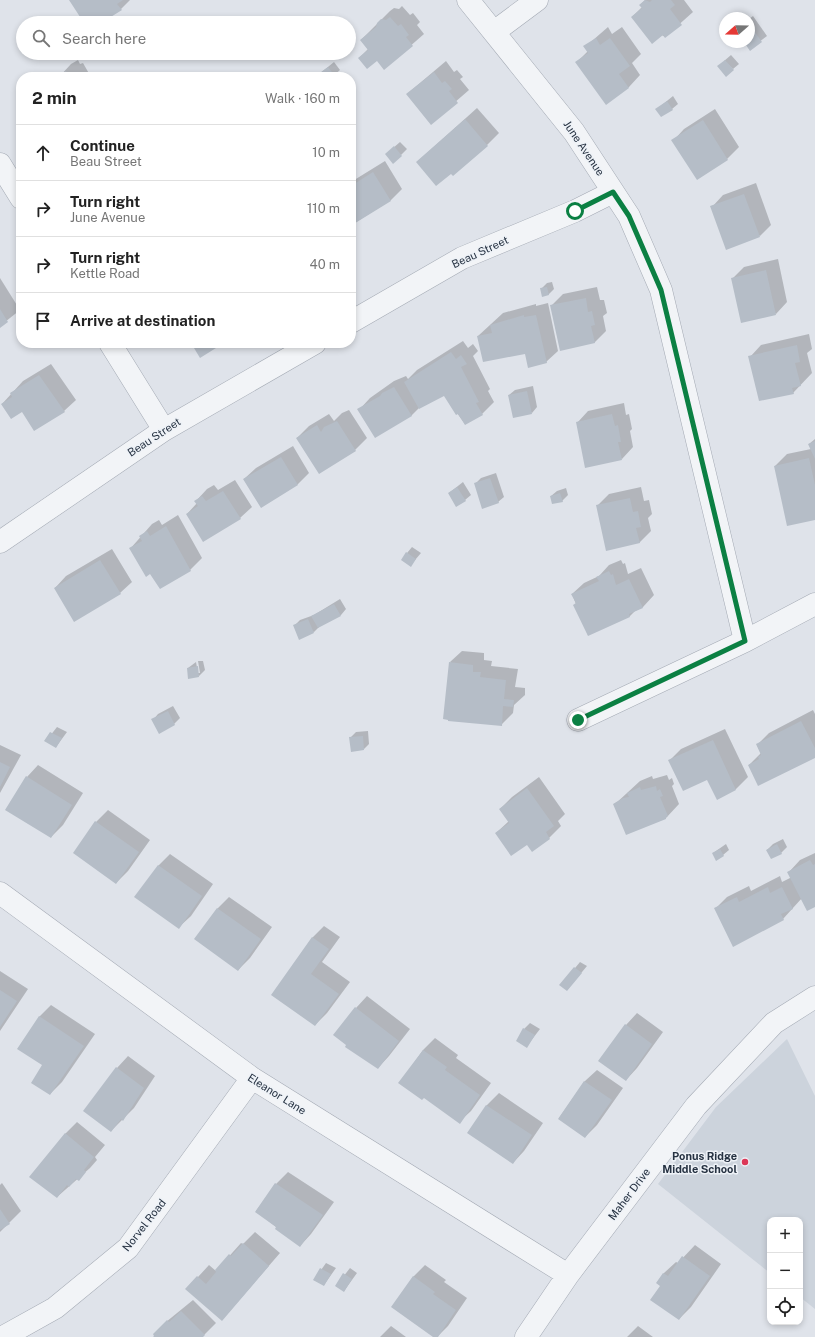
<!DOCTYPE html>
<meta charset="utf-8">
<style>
:root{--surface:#fff;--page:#f2f2f2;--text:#222;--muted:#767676;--line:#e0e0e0}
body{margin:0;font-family:"Public Sans",sans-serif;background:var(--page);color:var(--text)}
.controls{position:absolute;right:12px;bottom:12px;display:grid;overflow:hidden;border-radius:8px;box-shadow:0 2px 6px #0003}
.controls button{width:36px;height:36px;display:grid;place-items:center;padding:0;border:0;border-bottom:1px solid var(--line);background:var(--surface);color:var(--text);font:20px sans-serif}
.compass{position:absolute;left:719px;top:12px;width:36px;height:36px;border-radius:50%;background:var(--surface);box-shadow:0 2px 6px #0003;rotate:250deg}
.stop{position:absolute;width:12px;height:12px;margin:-9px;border:3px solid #0b8043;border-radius:50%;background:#fff}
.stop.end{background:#0b8043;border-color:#fff;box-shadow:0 1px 4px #0008}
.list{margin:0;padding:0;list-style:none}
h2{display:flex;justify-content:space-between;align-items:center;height:52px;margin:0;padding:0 16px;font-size:17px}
h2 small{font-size:13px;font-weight:400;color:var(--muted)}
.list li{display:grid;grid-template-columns:26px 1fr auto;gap:12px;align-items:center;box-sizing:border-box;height:56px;padding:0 16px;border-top:1px solid var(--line)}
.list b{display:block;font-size:15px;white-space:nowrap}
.list p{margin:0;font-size:13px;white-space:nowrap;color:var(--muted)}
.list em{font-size:13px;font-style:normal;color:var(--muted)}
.icon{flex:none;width:22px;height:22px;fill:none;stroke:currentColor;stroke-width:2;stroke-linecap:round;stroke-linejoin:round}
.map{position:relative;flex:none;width:815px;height:1337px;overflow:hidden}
.search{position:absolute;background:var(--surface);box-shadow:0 2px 6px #0003;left:16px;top:16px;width:340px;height:44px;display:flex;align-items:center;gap:10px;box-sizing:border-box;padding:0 14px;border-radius:22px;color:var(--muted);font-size:15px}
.panel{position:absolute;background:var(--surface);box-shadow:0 2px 6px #0003;left:16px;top:72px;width:340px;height:276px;border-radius:16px}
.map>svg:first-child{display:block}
.built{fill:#ccd3dc}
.shadow{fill:#0003}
.building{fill:#b5bdc7}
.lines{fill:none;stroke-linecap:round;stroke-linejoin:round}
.minor-casing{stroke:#a4aab4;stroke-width:23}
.minor{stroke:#f2f4f7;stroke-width:22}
.route{stroke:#0b8043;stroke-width:5}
.poi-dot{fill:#dc3757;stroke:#eef2f7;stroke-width:1.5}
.labels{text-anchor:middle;stroke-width:3;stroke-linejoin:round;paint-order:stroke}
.street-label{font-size:11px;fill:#263242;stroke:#eef2f7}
.poi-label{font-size:11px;font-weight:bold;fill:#263242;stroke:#eef2f7;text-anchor:end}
</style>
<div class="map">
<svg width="815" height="1337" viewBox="0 0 815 1337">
<rect width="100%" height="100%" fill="#dfe3ea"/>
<path class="built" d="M787,1039L815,1096V1309L800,1297V1220H770V1273L658,1184L716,1107Z"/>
<path class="shadow" d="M70,0H130L121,9L99,23L96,20L91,23H85Z
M645,0H684L693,12L665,37L632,17L642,7L640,5Z
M402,6L410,15L413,13L420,22L417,25L424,34L384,69L377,59L359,58L368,49L361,40L390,11L394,8L399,9Z
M753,16L767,36L750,49L745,42H749V19Z
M608,27L612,34L622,27L641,54L632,63L640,75L629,87L606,103L577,62L588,51L585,47Z
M731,55L739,64L733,69L724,61Z
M78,60L80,64L83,63L91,77H59L71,64Z
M446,61L454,72L457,70L463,77L460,79L469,90L431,123L407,94Z
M334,62L340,70L332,77H320L318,75Z
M673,96L678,104L672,109H657Z
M477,108L499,133L487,145L453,174L417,162Z
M715,109L739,147L727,159L673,141L684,129Z
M400,142L407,149L401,155L392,149Z
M385,161L402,189L391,200L353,224L351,221V182Z
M756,183L771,225L760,236L712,207L723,195Z
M778,259L787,302L776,314L733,278L744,267Z
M0,278L20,310L0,326Z
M552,282L554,289L548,295L541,289L547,283Z
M597,287L600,300H604L607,313L603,316L606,331L594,343L551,306L563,294Z
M548,303L558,351L546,362L526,353L478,336L503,313L536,304V306Z
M809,334L812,349L807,353L812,373L793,393L750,357L761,345Z
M463,341L468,348L473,344L478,351L473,356L490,389L488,391L494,402L482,414L465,424L444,395L419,408L411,416L359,410L370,398L394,381L406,376L408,379L417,370Z
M51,364L76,400L64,411H22L2,404L23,381Z
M533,386L537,407L532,413L509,395L515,390Z
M624,403L626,415L629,414L632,429L630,431L633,447L622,459L577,423L588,411Z
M349,410L367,438L355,450L297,438L309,426L329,414L334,421L342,413Z
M815,439V518L775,466L787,454L811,449L809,444Z
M293,446L309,473L298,484L261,507L244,479L256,468Z
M496,473L504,497L498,502L475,484L481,478Z
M235,480L252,507L240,518L187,514L197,503L196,501L207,489L214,485L218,490Z
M463,482L471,495L465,500L449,493Z
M641,487L644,501L649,500L652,514L648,518L651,531L639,543L598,505L609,494Z
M566,488L568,495L562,501L551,496L557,491Z
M178,515L202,558L190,570L151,573L130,549L152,524L159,520L162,525Z
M412,547L421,553L410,566L407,553Z
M112,549L132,582L120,593L55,588L66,576Z
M621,560L623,564L625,563L628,574L641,568L654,595L643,607L635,611L630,616L588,635L572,594L584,583L599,576L609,565Z
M340,599L346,609L341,615L320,626L314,632L294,626L300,620L314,615Z
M462,651L484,653V660L492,661L491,666L518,669L515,687L525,688V695L514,705L513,713L501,725L450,662Z
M198,661H203L205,670L199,676L188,668L196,662L198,673H200Z
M173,706L180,718L174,724L153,720L158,714Z
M813,710L815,714V756L749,765L761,753L757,745L769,733Z
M57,727L67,732L56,747L46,741Z
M725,729L748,777L736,789L717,798L708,779L670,760L681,749Z
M368,731L369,744L364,749L350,738L356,732Z
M0,745L21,755L0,793Z
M38,765L83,793L63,825L51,837L27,777Z
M667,775L669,780L672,778L674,784L672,786L679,804L666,818L614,805L640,781L652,776L653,779Z
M539,777L565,814L558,821L561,826L549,838L496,833L509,821L500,809L512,797Z
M108,810L150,840L128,871L116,883L96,822Z
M783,839L787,847L781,853L767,850L773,844Z
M726,844L729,850L723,855L713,853Z
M815,853V906L802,898L783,919L715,909L727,897L749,886L751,891L780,876L782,882L792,877L789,872L800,860Z
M170,854L213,884L191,916L179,927L136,897L159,865Z
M229,897L272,927L250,958L238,970L195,939L218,908Z
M324,926L340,937L322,962L350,982L327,1013L315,1025L273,994L313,937Z
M580,962L587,966L567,990L561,985Z
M0,971L28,989L0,1031Z
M367,996L410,1029L389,1056L378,1068L356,1008Z
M51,1005L95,1034L62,1082L50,1094L44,1065L39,1017Z
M637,1013L663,1032L637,1068L626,1080V1025Z
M530,1023L540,1029L527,1046L524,1029Z
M435,1038L458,1055L456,1058L491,1083L471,1111L459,1122L424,1097L400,1083L423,1050Z
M128,1056L155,1076L134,1108L111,1131L117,1068Z
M597,1070L623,1088L597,1125L585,1137L559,1118L585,1081Z
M499,1093L543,1123L524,1151L513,1163L469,1133L487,1105Z
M77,1122L105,1145L95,1157L97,1160L90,1168L57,1197L65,1134Z
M288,1172L334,1202L311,1234L300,1246L256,1211L276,1184Z
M2,1183L21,1211L0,1232V1185Z
M255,1232L280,1253L222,1320L187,1289L209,1265L216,1271L241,1243L243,1244Z
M695,1245L721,1264L691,1307L679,1319L661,1286L657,1283L664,1273L676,1262L678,1263Z
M326,1263L336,1268L324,1285L314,1280Z
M425,1265L446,1280L444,1282L467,1298L448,1326L437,1337H435L413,1277Z
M350,1268L357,1273L344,1291L336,1286Z
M193,1300L216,1323L202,1337H154L166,1322Z
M391,1326L406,1337H380Z
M638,1326L653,1337H627Z"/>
<path class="building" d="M69,0H123L117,4L122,10L101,23L96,21L93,23H84Z
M645,0L650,2L652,0H671L675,5L670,9L682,25L665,38L663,35L652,44L631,17L642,8L639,5Z
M390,17L398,26L401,24L409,35L406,37L413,46L384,70L377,61L367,69L358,58L368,50L360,40L376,27L377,23L381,19L386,20Z
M749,24L762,42L750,51L744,42H749Z
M596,38L600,45L610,38L630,66L619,74L629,88L606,105L575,62L588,53L583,46Z
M725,60L734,70L726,77L717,66Z
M328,67L335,76L318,77L317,75Z
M66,71L68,75L71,74L73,77H59L58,76Z
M434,72L442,83L445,81L452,89L449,91L458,103L431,125L406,94Z
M667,101L673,110L661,117L655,109Z
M465,119L488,146L453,176L451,174L436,186L416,162Z
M703,120L728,160L697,180L671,140Z
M394,146L402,156L393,164L385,154Z
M373,172L391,201L352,225L351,186Z
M744,194L760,237L726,250L710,206Z
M766,270L776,315L741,323L731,278Z
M547,287L549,295L542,297L540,288Z
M586,298L588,312L592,311L595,325L591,326L595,343L560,351L550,305Z
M0,309L8,322L0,328Z
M524,315V317L536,315L547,363L528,368L525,354L483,362L477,336L492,333L490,325Z
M191,343H224L200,358Z
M797,345L800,362L795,363L801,386L792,388L794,394L759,401L748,356Z
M451,352L456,359L461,355L467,364L461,367L479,402L476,403L483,415L465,425L458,414L456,415L444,396L419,409L404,382Z
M39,375L65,412L34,431L22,412L11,419L1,404L12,397L10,393Z
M394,387L412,416L375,438L357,409L380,396L382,393Z
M527,391L532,414L513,418L508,395Z
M612,414L615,426L618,425L621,442H618L622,460L585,468L576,422Z
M337,421L356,451L319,474L296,438L317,425L321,432L324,427Z
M815,441V459L808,444Z
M281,457L298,485L261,508L243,479Z
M809,458L815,485V520L787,526L774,466Z
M490,478L499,503L482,509L474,483Z
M457,487L466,501L456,507L448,493Z
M223,491L241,519L203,542L186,514L198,506L194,501L202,496L206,501Z
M560,493L563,502L552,504L550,496Z
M630,498L633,512L638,511L641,527L636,528L640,543L606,551L596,505Z
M166,526L191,571L160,589L150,574L146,577L129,548L142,541L139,536L147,531L150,536Z
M406,552L416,559L411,567L401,560Z
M100,560L121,594L74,622L54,588Z
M609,571L611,575L613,574L616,585L629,579L643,608L629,614L630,617L588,636L573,605L576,603L571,594L599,581L596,577Z
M334,604L341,616L318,628L311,616Z
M308,619L314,633L299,640L293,625Z
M449,662L473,665V672H481L480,677L506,680L504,699L514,700L513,707L503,706L502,726L448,721V720L443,719Z
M198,666L199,677L188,679L187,668Z
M168,711L175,725L159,734L151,719Z
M801,721L815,748V758L758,786L748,765L759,759L758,757L761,755L756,744Z
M50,732L62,738L56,748L44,741Z
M363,736L364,750L351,752L349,737Z
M713,740L736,790L717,800L707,780L683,791L668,760Z
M0,762L10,767L0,787Z
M26,776L72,805L51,838L5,810Z
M656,786L657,791L660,789L663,796L660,797L668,816L666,817V819L626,835L613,804L623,798L629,797L627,793L640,787L641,790Z
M527,788L554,826L546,832L550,839L532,852L527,845L511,856L495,833L509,823L499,809Z
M95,821L139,852L116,884L73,853Z
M777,844L782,854L771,859L766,850Z
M720,849L724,856L716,861L712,853Z
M810,860L813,865L815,864V907L807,911L787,872Z
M158,865L202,896L179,929L134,897Z
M768,887L770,893L782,887L793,909L781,914L784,920L733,947L714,908L737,897L739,902Z
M217,908L261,939L238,971L194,939Z
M312,937L329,949L311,974L339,994L315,1026L271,995Z
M574,967L582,973L567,991L559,985Z
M0,990L17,1001L0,1027Z
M355,1007L399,1041L378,1069L345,1047L346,1045L333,1035Z
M39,1016L84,1046L50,1095L31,1083L42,1065L17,1049Z
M625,1024L652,1044L626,1081L598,1061Z
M523,1028L535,1035L527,1048L516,1041Z
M423,1050L447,1067L445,1070L480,1095L460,1124L424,1098L422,1100L398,1083Z
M116,1067L144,1088L123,1121L121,1119L111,1132L83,1111Z
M584,1081L612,1100L585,1138L558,1119Z
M486,1105L532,1135L513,1164L467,1133Z
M65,1133L94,1157L84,1170L86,1172L79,1181L76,1179L69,1187L67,1185L57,1198L29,1177Z
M275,1183L323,1215L300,1247L275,1229L276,1227L255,1212Z
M0,1209L10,1224L0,1230Z
M243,1243L269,1266L222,1321L185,1289L197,1276L206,1284L216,1272L215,1270L229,1254L231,1256Z
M682,1256L710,1276L679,1320L650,1300L660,1286L656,1283L663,1273L668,1276Z
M320,1268L331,1274L324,1286L313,1280Z
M343,1273L352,1279L344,1292L335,1286Z
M413,1276L435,1292L433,1294L456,1310L438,1337H433L391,1307Z
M181,1311L205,1335L203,1337H153L154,1336L153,1334L167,1320L169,1322Z"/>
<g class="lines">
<g class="minor-casing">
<path id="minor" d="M468,0L574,132L629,216L661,290L745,641
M494,32L537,0
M0,164L21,198
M351,322L462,258L575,211L613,192
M110,343L164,430
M0,542L164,430L315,343
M578,720L745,641L815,604
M0,893L252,1078L568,1275
M3,1337L55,1308L128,1248L252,1078
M526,1337L568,1275L696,1106L774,1023L815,997"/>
</g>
<use href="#minor" class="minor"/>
</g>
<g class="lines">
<path class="route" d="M575,211L613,192L629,216L661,290L745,641L578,720"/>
</g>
<circle class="poi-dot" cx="745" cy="1162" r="4"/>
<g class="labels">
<g class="street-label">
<text transform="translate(584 148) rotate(56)" y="4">June Avenue</text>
<text transform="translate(480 252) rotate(-25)" y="4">Beau Street</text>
<text transform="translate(154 437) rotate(-33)" y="4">Beau Street</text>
<text transform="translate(277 1094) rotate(32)" y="4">Eleanor Lane</text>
<text transform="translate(629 1194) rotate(-53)" y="4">Maher Drive</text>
<text transform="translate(144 1225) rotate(-52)" y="4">Norvel Road</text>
</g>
<g class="poi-label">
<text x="737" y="1160">Ponus Ridge<tspan x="737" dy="13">Middle School</tspan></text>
</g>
</g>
</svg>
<div class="controls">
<button>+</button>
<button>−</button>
<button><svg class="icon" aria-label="locate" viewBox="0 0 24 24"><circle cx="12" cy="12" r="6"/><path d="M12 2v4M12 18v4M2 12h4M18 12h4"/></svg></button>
</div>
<svg class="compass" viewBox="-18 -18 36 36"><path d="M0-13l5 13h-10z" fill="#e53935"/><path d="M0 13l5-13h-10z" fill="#767676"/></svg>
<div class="stop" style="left:575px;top:211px"></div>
<div class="stop end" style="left:578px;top:720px"></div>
<div class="search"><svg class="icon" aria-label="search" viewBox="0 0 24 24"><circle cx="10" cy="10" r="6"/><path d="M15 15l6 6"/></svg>Search here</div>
<section class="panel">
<h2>2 min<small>Walk · 160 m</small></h2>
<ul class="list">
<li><svg class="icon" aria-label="ahead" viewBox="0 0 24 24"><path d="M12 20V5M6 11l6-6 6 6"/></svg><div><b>Continue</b><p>Beau Street</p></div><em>10 m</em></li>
<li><svg class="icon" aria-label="right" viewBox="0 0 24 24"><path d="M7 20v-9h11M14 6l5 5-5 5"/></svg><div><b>Turn right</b><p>June Avenue</p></div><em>110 m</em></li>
<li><svg class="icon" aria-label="right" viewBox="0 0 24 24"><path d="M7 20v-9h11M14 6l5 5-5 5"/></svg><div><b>Turn right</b><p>Kettle Road</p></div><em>40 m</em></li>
<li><svg class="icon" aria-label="arrive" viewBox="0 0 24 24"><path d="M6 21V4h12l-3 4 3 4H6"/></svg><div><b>Arrive at destination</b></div></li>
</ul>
</section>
</div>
